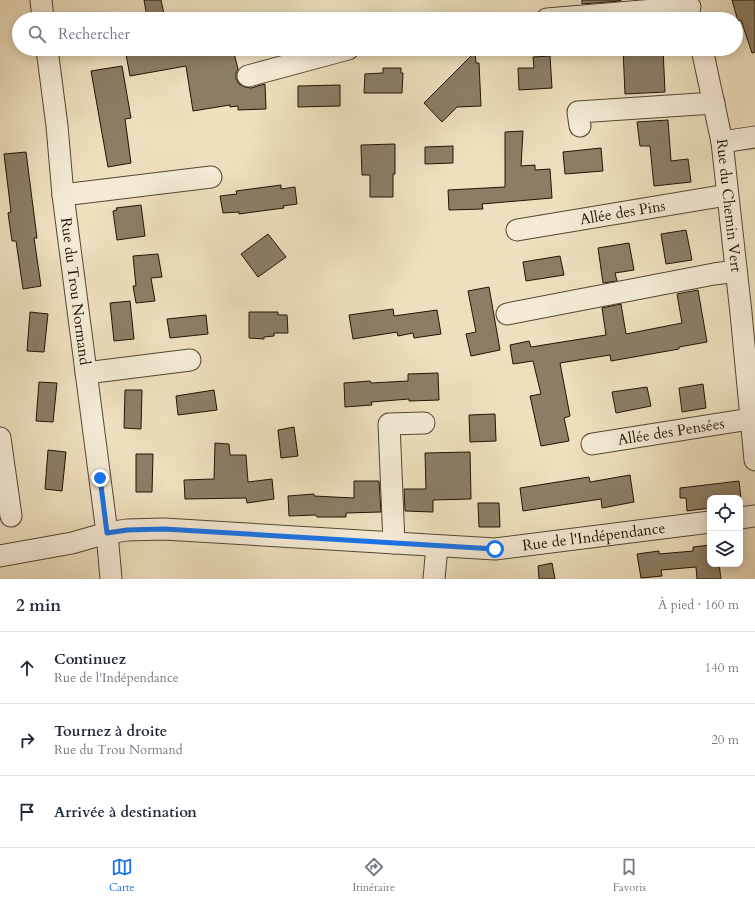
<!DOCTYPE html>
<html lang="fr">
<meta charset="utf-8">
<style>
:root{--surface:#fff;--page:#f6f6f7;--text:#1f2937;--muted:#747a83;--line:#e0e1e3;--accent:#1a73e8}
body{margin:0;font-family:Cardo,serif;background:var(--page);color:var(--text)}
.controls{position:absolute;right:12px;bottom:12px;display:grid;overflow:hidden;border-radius:8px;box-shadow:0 2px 10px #0003}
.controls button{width:36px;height:36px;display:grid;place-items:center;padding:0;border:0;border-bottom:1px solid var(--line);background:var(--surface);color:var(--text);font:20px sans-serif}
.stop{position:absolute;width:12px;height:12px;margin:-9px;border:3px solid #1a73e8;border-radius:50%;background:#fff}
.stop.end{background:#1a73e8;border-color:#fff;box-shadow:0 1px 4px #0008}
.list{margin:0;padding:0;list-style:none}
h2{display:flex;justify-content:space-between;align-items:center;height:52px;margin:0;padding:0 16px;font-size:17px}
h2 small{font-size:13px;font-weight:400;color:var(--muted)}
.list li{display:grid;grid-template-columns:26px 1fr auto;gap:12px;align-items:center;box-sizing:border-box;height:72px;padding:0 16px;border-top:1px solid var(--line)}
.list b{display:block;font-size:15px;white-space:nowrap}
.list p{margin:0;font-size:13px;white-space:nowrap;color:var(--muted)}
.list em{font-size:13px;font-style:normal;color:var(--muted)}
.icon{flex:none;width:22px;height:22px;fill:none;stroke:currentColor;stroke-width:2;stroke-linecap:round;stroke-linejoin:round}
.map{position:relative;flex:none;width:755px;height:579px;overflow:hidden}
.search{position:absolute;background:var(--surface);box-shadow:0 2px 10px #0003;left:12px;right:12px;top:12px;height:44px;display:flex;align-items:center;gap:10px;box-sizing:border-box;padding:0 14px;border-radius:22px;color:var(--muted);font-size:15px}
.sheet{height:268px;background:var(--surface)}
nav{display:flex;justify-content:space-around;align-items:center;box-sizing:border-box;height:56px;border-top:1px solid var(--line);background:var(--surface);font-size:11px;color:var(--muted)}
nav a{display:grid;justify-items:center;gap:2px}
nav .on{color:var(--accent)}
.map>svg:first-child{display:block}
.building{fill:#8c7e65;stroke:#211404}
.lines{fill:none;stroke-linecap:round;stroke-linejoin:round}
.minor-casing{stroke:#544732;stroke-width:23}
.minor{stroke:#f4ead5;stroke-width:21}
.route{stroke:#1a73e8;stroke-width:5}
.labels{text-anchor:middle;stroke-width:3;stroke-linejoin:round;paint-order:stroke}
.street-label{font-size:15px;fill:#211404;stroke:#f4ead5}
</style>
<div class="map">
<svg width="755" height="579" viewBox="0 0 755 579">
<rect width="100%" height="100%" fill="#eedfbe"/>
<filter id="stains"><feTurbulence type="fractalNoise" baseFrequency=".005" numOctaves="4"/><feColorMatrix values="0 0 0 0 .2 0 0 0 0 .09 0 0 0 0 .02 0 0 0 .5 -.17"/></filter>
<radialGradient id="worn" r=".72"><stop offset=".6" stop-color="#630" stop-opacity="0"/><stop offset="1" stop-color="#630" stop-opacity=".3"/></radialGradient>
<path class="building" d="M144,0H161L164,14L147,17Z
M582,0H621V1L582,4Z
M732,0H755V52L752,53L741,20L738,21Z
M125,49H233L238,69L236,73V79L239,84L245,87L251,88L265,84L266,109L238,110V106L230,107V105L193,111L186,66L130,76Z
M623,49H663L665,92L625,94Z
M475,52L476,63H479L481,106L457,107L442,122L424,103Z
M550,56L552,88L519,90L518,68H534L533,57Z
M122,66L131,118L125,119L131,163L108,167L91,71Z
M383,68H401V73H403L402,93H364L365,74L383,73Z
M340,85V106L298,107V86Z
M668,120L671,161L688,159L691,182L654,186L650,146H640L637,122Z
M523,131L521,166L535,165V170L550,169L552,198L482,204L483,209L449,210L448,190L505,187V132Z
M395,144V174H393V197H370V175H362L361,145Z
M453,146V163L425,164V147Z
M601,148L603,171L565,174L563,152Z
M26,152L37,238H34L41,286L23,289L16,241H12L8,213L11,212L4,154Z
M281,185V189L295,187L297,204L283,206L284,208L261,211L239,214V212L223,213L220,196L237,194L236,191Z
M141,205L145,236L117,240L113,211L117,210L116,208Z
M686,230L692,260L666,264L661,234Z
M268,234L286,257L258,277L241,254Z
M629,243L634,270L615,273L617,281L603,283L598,248Z
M158,254L162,277L151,278L155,301L136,303L133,286H136L133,256Z
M560,256L564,275L526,281L523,262Z
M489,287L500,350L471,356L466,334L476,332L468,291Z
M698,290L707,342L679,347V349L611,361L610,355L560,363L570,416L564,418L569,441L541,446L530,396L541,394L533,361L513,364L510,345L529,341L531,347L606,335L602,308L621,304L626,334L682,323L677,294Z
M130,301L134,339L114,341L110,303Z
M393,309L394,316L437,310L441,334L414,338L413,333L398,336L397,332L353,339L349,315Z
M30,312L48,314L44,352L27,351Z
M249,312H278V315H287L288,333H274V336L264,337V339L249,338Z
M206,315L208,334L170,338L167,319Z
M438,373L439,400L409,401V399L371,402L372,405L345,407L344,383L370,381L371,383L408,381V374Z
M39,382L57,383L53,422L36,421Z
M703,384L706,408L682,412L679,388Z
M647,387L651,406L616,413L612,392Z
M125,390H142L141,429L124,428Z
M214,390L217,410L178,415L176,396Z
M495,414L496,441L470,442L469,415Z
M294,427L298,456L281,458L278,430Z
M215,443L229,444L230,455H246L248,482L272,479L274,499L247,503L246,498L185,499L184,480L214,479Z
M48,450L66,452L62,491L45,489Z
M470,452L471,499L433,500V512L405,511L404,489H426L425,453Z
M136,454H153L152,492H136Z
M630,475L634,502L602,508L601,499L523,511L520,488L589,477L590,482Z
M354,481H379L381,512L346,513V517H317L316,515L289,516L288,496L314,494V496L354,498Z
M739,481L741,498H710V508L687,511L686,498H680V488Z
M478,503H499L500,527H479Z
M710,545V564H719L721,579H697L696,567L661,570L662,576L641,578L637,554L659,551V554L693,551V547Z
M552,563L555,579H539L538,566Z"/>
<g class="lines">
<g class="minor-casing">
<g id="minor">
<path d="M41,0L43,19"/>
<path d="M547,19L690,7"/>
<path id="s1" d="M47,49L57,126L63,195L107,533L111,579"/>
<path id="s2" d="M702,49L722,142L741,313L755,460"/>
<path d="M248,76L348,49"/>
<path d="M580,126L578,112L714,103"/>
<path d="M722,142L755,137"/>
<path d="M63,195L211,177"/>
<path id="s3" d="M517,230L727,195"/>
<path d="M507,314L714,274L736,271"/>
<path d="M86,373L190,360"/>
<path d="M0,438L11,516"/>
<path id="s4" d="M592,444L750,419"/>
<path d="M740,518L755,516"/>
<path d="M394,543L389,424L424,423"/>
<path id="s5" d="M0,556L72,543L107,533L127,530L164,529L495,549L710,522"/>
<path d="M434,579L437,546"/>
</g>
</g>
<use href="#minor" class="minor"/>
</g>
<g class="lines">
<path class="route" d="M100,478L107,533L127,530L164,529L495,549"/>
</g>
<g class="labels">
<g class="street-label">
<text dy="5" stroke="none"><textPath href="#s2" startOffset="159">Rue du Chemin Vert</textPath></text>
<text dy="5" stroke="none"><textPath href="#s3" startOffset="107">Allée des Pins</textPath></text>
<text dy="5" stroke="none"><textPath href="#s1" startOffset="244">Rue du Trou Normand</textPath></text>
<text dy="5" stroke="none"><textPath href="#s4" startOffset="80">Allée des Pensées</textPath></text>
<text dy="5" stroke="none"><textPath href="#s5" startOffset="598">Rue de l'Indépendance</textPath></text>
</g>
</g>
<rect width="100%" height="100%" filter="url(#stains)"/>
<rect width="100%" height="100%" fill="url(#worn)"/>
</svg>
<div class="controls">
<button><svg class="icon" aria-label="locate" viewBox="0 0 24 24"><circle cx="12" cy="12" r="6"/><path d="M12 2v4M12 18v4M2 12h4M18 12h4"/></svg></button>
<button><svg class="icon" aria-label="layers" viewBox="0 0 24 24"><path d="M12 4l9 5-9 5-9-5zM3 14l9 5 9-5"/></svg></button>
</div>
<div class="stop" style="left:495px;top:549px"></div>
<div class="stop end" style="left:100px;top:478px"></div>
<div class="search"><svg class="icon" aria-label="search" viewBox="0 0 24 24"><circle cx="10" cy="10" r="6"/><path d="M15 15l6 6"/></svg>Rechercher</div>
</div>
<section class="sheet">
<h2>2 min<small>À pied · 160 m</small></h2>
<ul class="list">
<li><svg class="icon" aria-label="ahead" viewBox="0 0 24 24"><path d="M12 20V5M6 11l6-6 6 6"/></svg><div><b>Continuez</b><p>Rue de l'Indépendance</p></div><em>140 m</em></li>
<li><svg class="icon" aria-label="right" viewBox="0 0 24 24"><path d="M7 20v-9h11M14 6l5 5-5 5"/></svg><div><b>Tournez à droite</b><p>Rue du Trou Normand</p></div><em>20 m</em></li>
<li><svg class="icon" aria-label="arrive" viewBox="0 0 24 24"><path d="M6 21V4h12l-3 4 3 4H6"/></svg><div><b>Arrivée à destination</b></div></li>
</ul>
</section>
<nav>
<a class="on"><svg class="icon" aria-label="map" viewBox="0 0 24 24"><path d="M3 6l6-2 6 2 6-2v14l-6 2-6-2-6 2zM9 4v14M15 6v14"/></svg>Carte</a>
<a><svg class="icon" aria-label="directions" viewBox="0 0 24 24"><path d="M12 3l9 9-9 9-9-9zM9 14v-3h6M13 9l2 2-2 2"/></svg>Itinéraire</a>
<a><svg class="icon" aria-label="saved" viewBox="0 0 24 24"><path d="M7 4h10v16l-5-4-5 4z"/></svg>Favoris</a>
</nav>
